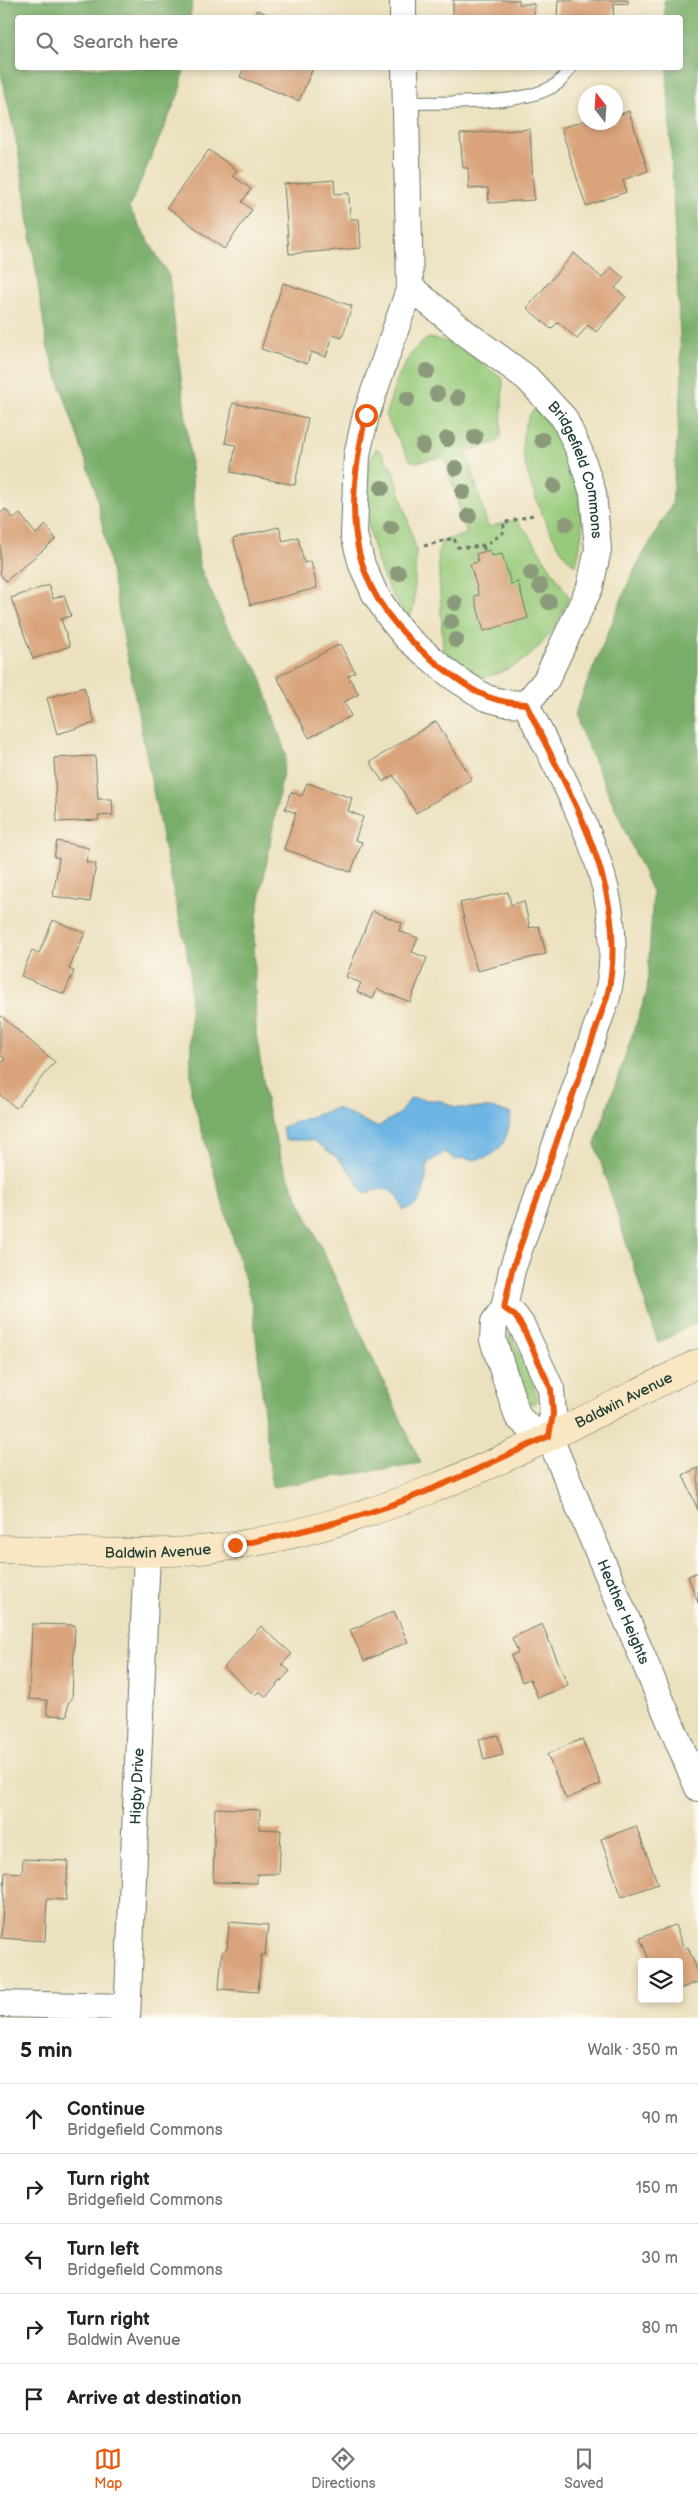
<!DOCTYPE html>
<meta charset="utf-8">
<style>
:root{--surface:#fff;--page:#f6f6f6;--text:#222;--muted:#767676;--line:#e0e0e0;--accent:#ea580c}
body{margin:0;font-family:"Balsamiq Sans",sans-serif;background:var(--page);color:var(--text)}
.controls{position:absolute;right:15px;bottom:15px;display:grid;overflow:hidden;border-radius:5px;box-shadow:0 2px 8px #0003}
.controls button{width:45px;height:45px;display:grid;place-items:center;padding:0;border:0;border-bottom:1px solid var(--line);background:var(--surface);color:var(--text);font:25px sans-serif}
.compass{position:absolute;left:578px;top:85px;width:45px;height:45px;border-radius:50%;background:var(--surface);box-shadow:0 2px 8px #0003;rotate:343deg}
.stop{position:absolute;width:15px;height:15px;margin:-11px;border:4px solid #ea580c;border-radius:50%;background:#fff}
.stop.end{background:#ea580c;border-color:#fff;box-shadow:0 1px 5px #0008}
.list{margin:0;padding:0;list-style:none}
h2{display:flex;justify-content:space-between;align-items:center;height:65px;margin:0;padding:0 20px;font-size:21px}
h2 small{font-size:16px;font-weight:400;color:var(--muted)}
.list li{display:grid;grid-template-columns:32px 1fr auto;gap:15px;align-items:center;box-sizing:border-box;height:70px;padding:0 20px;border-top:1px solid var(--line)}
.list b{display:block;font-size:19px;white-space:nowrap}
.list p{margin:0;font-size:16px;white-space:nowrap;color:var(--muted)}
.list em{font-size:16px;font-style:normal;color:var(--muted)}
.icon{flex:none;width:28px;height:28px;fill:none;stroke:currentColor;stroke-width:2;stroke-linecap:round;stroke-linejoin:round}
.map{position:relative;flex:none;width:698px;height:2018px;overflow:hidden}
.search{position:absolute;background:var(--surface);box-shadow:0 2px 8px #0003;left:15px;right:15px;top:15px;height:55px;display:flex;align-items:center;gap:12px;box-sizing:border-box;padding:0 18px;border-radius:5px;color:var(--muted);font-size:19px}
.sheet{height:415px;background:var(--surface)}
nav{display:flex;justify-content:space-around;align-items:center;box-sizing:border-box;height:70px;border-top:1px solid var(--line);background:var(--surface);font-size:14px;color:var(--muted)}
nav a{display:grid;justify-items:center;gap:2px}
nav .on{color:var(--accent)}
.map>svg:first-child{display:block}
.green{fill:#97ca7a;stroke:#5b8457}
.forest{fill:#79ae6a;stroke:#4c764f}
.water{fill:#6db5e4;stroke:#46798c}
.building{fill:#d9a47b}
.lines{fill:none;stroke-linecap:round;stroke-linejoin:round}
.lane-casing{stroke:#677665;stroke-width:14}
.street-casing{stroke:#677665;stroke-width:28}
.secondary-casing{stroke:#677665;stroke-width:29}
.path{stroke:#677665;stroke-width:3;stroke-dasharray:4 4;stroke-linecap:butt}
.lane{stroke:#fff;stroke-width:12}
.street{stroke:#fff;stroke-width:26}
.secondary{stroke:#f9e7c3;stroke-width:28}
.tree{fill:#8c9a7c}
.route{stroke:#ea580c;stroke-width:6}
.labels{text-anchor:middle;stroke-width:4.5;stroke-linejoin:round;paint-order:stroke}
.street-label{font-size:15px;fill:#1f3d34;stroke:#fbf7ec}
</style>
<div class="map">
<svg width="698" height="2018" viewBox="0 0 698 2018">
<rect width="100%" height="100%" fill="#fbf7ec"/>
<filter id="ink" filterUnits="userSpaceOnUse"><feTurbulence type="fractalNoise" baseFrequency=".02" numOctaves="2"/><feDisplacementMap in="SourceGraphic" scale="10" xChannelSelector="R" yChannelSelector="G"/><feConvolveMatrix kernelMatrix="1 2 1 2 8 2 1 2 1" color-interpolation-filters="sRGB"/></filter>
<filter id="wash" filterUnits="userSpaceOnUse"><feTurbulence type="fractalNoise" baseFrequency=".0096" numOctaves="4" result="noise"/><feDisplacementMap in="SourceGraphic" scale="20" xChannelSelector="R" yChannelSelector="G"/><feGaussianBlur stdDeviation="1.12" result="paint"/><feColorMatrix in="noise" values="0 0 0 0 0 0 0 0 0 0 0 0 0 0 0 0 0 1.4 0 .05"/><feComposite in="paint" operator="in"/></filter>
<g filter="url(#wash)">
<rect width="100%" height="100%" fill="#ece1bf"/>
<path class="green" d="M428,338C456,340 480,363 503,379L501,437L496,443L466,451L488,527L516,520L527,532L569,597C552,640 528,667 482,678L443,652L438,552L442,541L467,534L444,457L415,462L410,460L385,416C395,387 401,356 428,338Z
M537,410C565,442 580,484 582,527C582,540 578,554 576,566C552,550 527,481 523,452C521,439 525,422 532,411Z
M376,448L382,453L394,472L416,549L414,606L409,621C401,608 391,595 385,581C370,546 355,483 376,448Z
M511,1334L537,1395V1401L533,1404L525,1401L512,1365L509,1335Z"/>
<path class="forest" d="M0,0H193L190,17L18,18V68H184L180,91L129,208L169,276L190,454L199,565L226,625L259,672L286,755L254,932L256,1033L267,1107L283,1165L421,1463L272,1487L253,1308L191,1093L190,968L164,847L95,488L47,345L18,149L0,68Z
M664,0H698V1322L658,1343L595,1144L647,992L653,894L574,715L632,574L672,504L682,379L667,68H680V18L665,17Z"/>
<path class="water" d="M411,1098L442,1101L456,1108H490L511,1113C509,1134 503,1155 479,1159C470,1161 464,1156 456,1160L445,1152L428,1163C424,1182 427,1207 403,1210C397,1186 385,1186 364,1194L352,1174L339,1159L313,1140H285L282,1127L336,1108L377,1127L399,1114Z"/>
<g id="blocks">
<path class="building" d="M453,0H519V4H534V18H453Z
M558,0H628V4L614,3L613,18H557Z
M257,10L274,17V18H253Z
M244,68H313L299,101L240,77Z
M629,111L648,171L623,180L626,192L586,206L561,128L586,120V122L592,123L616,122V116Z
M530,129L534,200L489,203L488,188L469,189L468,168H463L460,134Z
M209,150L237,170L233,176L251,189L242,202L252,210L224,249L167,207Z
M334,180L335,194L349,193L350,219H359L361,248L289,254L284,184Z
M574,253L602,278L611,267L624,278L615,288L626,297L596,332L588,325L577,339L558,322L551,329L527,308Z
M283,283L352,306L342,338L333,335L326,357L311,352L307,364L261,349Z
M233,403L308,418L295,485L231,472L236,445L225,443Z
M5,509L14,519L20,514L36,534L46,525L56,539L6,581L0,574V514Z
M279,527L283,541L298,537L304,563L311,561L317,588L250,605L233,538Z
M490,550L492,556L502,554L511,584L518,582L528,618L484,631L474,596L479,595L470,564L478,562L476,554Z
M49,585L53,599L64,595L71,616L61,619L70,646L33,659L11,598Z
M340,644L355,672L348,676L359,694L344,702L351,716L309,738L277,677Z
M84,687L95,723L57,734L47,698Z
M436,721L472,779L416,813L393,775L383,782L370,762Z
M95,756L98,799H112L113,815L98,816L99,820L57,822L54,758Z
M307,783L352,798L348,811L363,817L355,840L362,842L351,872L284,849L296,813L285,809L291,792L302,796Z
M57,841L89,848L86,862L96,864L90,902L53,896L59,858L54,857Z
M508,892L511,905L524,901L530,928L539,926L546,954L477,971L460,903Z
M372,911L402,923L399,931L418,938L412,952L427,958L410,1002L377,989L373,999L357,992L361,983L346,977Z
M53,920L85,933L69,969L74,971L64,994L21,976L32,950L39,953Z
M0,1015L55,1062L16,1108L0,1095V1064L5,1059L0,1055Z
M698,1468V1510L683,1475Z
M698,1572V1603L688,1576Z
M394,1611L408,1642L364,1661L350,1630Z
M32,1624L75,1625L72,1699L68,1703L67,1716L47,1715V1700L29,1699Z
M542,1624L568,1685L538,1698L530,1679L522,1682L511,1656L518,1652L512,1638Z
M261,1626L292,1654L282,1664L290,1671L266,1697L259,1691L255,1696L224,1667Z
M498,1735L503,1755L484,1760L479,1739Z
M582,1739L601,1784L566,1799L547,1754Z
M215,1808L260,1810L259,1829L281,1830L279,1874H257V1883L213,1882Z
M636,1826L658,1884L622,1897L601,1839Z
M23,1859L68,1861L66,1900L47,1899L45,1941L1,1938L5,1872L22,1873Z
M229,1922L268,1925L265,1955H261L258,1992L219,1989L222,1952L227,1949Z
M675,1925L684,1949L688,1947L698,1972V1982L679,1989V1962H650L640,1938Z"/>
</g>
</g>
<g filter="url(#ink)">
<use href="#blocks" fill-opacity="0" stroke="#677665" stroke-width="1"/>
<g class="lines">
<g class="lane-casing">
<path id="lane" d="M406,103C445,102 527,107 558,83C563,79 567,72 570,68"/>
</g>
<g class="street-casing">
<g id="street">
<path d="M403,0V18"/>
<path d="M405,68L410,287L366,415L357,455L354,535L362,565L375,594L392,620L407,638L452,676L486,698L505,703L526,704"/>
<path id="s1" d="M410,287L467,334L527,378L564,418L580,453L593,493L598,549L590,587L546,680L526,704"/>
<path d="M526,704C570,797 632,891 607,997L512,1270L504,1308L494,1322L493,1340L518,1417L530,1428L549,1436"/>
<path d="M504,1308L515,1316L522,1326L551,1389L553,1414L549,1436"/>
<path id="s2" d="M549,1436L698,1788"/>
<path d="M0,2004L126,2007"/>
<path id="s3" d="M127,2018L147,1553"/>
</g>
</g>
<g class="secondary-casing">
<g id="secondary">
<path id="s4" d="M0,1549C66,1551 134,1556 200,1550C378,1532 540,1441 698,1363"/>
</g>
</g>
<path class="path" d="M424,546L454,538L457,547C481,548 486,546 505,531L503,523L533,515
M483,546L485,551"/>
<use href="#lane" class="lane"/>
<use href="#street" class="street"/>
<use href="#secondary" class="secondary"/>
</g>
<g class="tree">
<circle cx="427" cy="371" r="8"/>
<circle cx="437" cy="394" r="8"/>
<circle cx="458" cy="398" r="8"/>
<circle cx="407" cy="399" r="8"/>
<circle cx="475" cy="437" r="8"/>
<circle cx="447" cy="439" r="8"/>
<circle cx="542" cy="440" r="8"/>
<circle cx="423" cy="446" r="8"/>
<circle cx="456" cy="468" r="8"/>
<circle cx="554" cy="486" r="8"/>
<circle cx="382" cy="488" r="8"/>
<circle cx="463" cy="492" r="8"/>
<circle cx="469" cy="516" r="8"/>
<circle cx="566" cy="524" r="8"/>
<circle cx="391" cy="528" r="8"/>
<circle cx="398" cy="573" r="8"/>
<circle cx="531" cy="573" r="8"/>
<circle cx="540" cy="586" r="8"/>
<circle cx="549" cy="602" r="8"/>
<circle cx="455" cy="603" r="8"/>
<circle cx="451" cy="622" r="8"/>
<circle cx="456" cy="640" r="8"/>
</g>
</g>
<g class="lines" filter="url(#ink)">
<path class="route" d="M235,1545C285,1536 335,1524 383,1508C440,1488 494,1461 549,1436L553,1414L551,1389L522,1326L515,1316L504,1308L512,1270L607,997C632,891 570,797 526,704C489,703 469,689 441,667C348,595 342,524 366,415"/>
</g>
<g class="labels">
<g class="street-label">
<text dy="5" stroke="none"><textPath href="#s1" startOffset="256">Bridgefield Commons</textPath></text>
<text dy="5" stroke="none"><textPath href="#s4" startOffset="652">Baldwin Avenue</textPath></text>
<text dy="5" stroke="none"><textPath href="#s4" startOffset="158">Baldwin Avenue</textPath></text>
<text dy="5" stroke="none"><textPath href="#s2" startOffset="191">Heather Heights</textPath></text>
<text dy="5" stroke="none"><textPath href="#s3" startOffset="232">Higby Drive</textPath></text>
</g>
</g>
</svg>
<div class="controls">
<button><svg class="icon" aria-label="layers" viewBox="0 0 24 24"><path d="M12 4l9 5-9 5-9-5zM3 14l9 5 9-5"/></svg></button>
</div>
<svg class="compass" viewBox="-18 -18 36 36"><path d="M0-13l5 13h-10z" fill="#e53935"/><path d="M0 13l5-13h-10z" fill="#767676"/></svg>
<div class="stop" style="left:366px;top:415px"></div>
<div class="stop end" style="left:235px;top:1545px"></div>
<div class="search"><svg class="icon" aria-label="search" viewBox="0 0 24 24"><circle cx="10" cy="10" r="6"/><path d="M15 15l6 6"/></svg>Search here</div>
</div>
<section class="sheet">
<h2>5 min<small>Walk · 350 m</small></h2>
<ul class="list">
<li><svg class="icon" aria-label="ahead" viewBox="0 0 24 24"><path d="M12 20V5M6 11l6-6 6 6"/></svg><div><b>Continue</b><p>Bridgefield Commons</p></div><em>90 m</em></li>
<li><svg class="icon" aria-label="right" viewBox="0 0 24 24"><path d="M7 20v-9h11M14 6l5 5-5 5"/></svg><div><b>Turn right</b><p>Bridgefield Commons</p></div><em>150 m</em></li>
<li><svg class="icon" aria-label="left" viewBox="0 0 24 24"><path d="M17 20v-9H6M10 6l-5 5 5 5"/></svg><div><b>Turn left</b><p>Bridgefield Commons</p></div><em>30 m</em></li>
<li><svg class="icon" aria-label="right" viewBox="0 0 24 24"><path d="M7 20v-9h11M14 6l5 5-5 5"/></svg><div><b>Turn right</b><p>Baldwin Avenue</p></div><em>80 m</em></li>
<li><svg class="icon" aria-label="arrive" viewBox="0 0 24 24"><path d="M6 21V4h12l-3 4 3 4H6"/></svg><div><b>Arrive at destination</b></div></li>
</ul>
</section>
<nav>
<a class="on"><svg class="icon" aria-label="map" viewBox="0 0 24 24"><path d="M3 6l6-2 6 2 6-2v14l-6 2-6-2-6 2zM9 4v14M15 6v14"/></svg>Map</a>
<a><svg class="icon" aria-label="directions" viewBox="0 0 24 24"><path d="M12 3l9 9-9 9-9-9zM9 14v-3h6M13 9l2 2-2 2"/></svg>Directions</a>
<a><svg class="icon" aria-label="saved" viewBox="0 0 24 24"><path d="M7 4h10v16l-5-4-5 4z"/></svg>Saved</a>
</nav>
